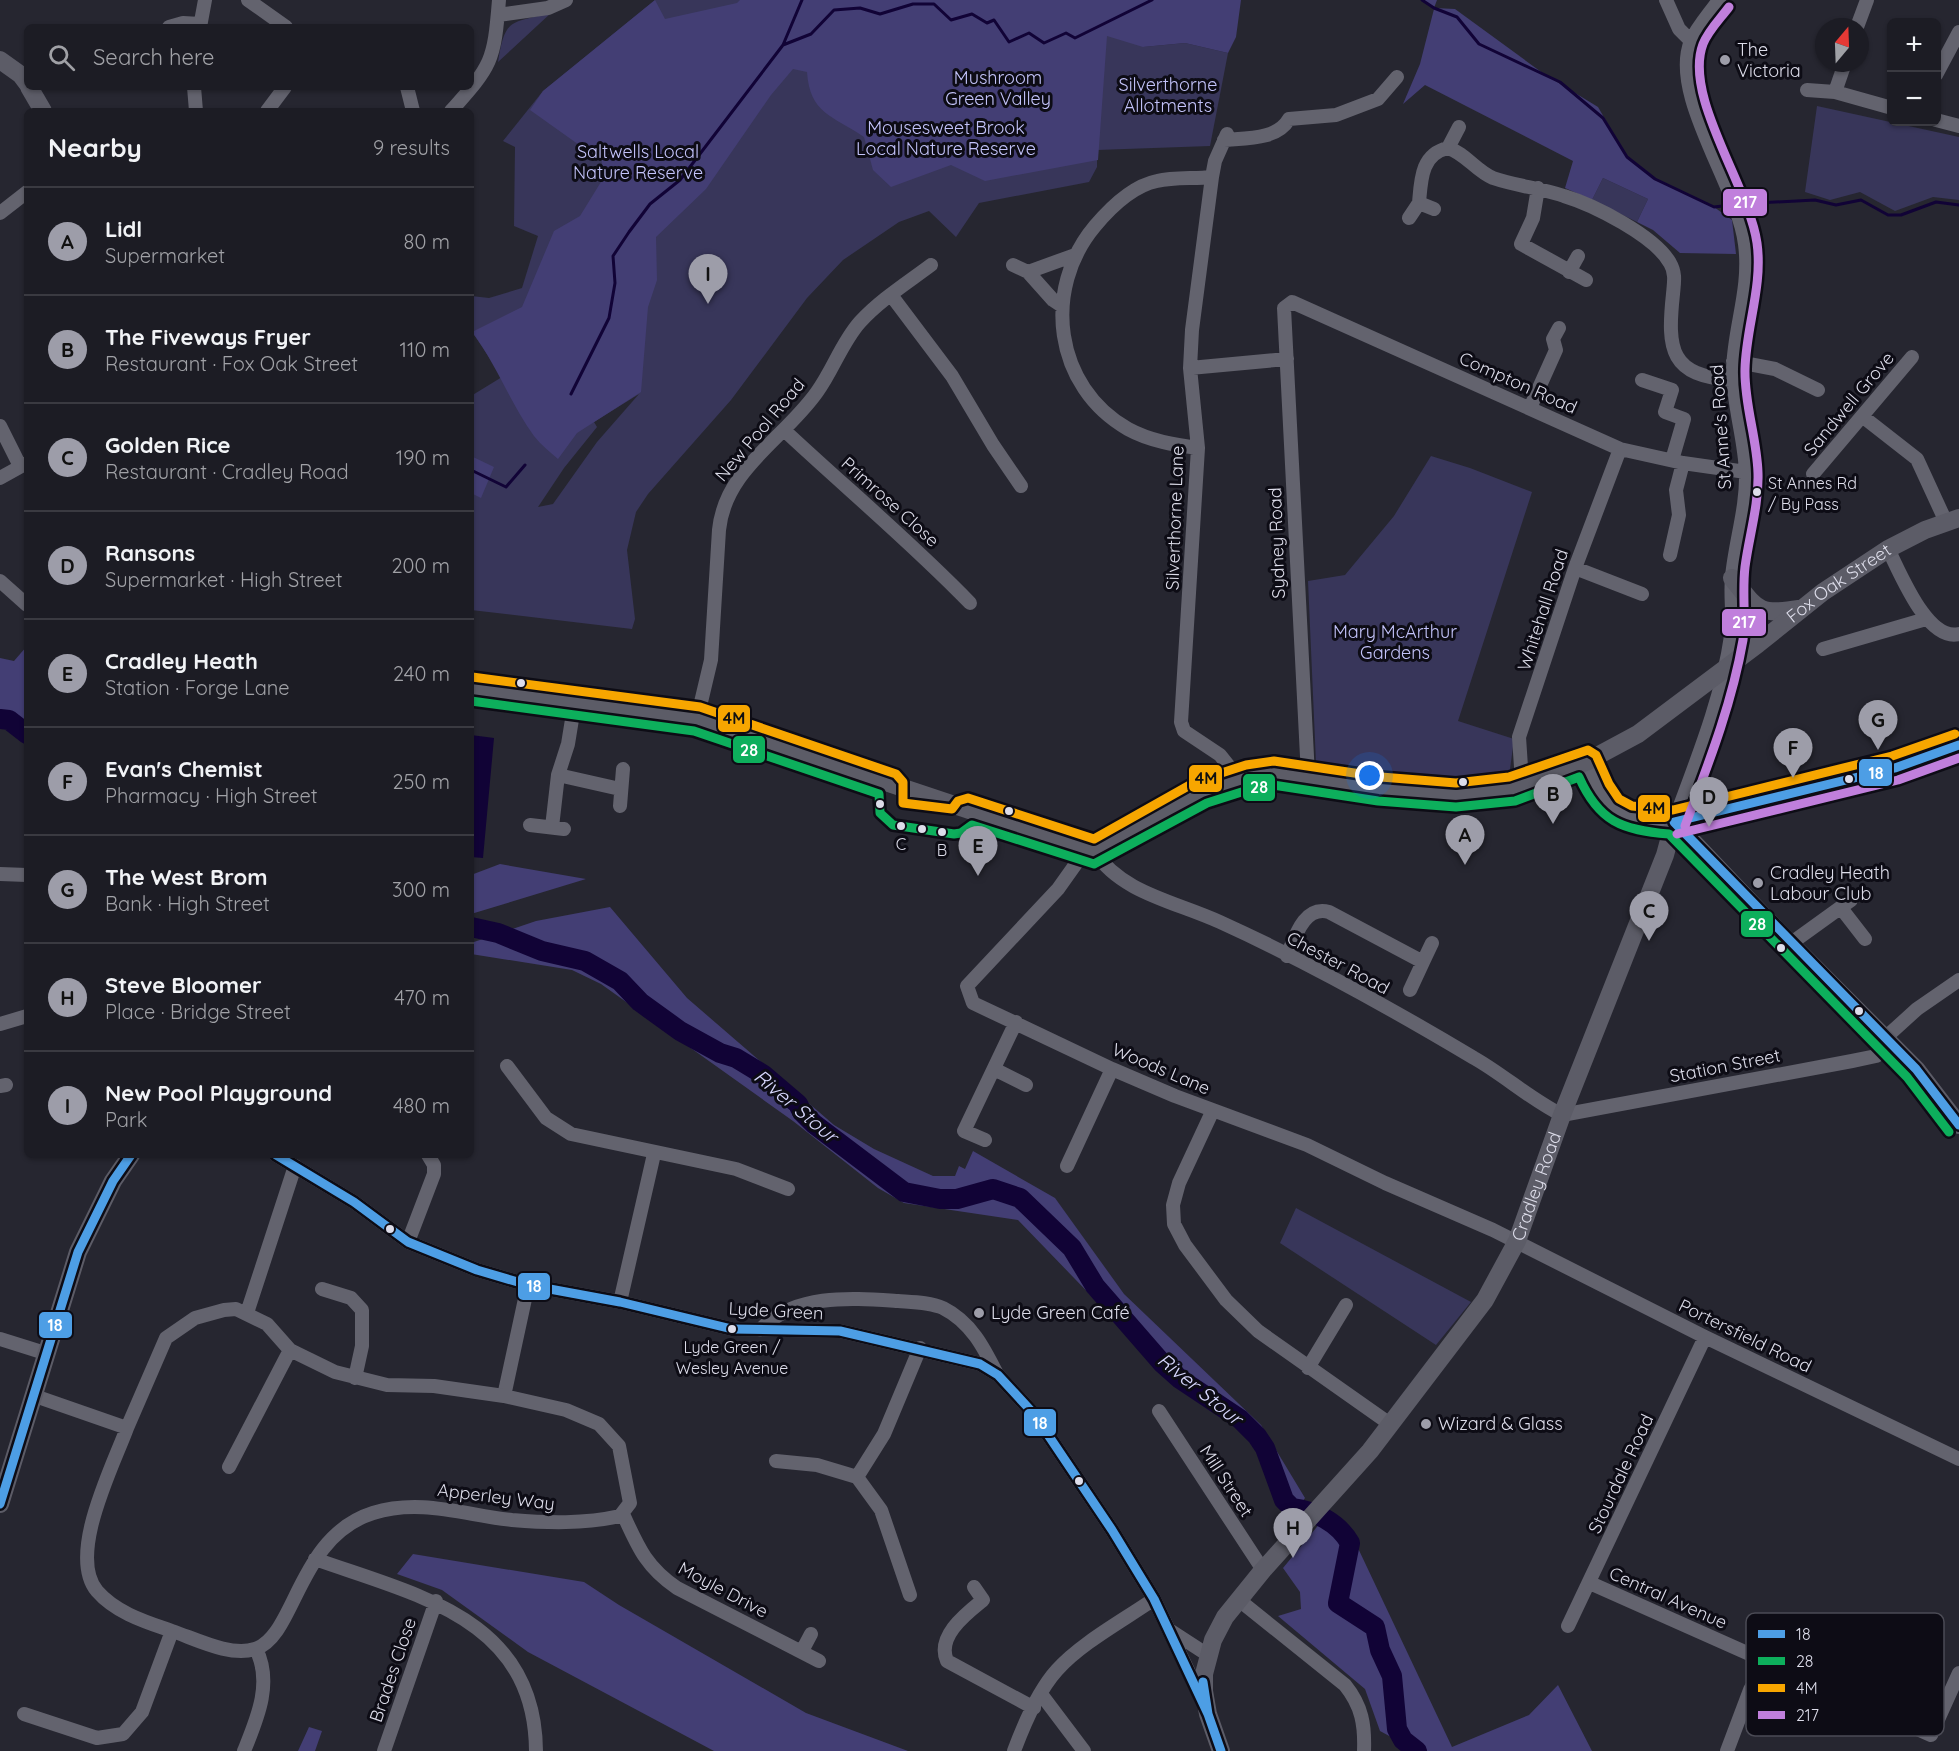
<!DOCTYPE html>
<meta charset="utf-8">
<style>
:root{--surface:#1c1c24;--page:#25252c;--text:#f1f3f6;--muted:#a0a1a6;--line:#3a3a41;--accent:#9d9da9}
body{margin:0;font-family:Quicksand,sans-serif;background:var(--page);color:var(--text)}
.controls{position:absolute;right:18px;top:18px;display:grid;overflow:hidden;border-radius:9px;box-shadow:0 2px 4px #0004}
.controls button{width:54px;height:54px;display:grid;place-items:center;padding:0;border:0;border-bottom:2px solid var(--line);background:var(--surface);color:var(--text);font:30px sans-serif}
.compass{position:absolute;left:1815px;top:18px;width:54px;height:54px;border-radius:50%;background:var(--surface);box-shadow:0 2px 4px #0004;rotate:19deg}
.you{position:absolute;left:1370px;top:776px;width:21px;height:21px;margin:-15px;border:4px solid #fff;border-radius:50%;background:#1a73e8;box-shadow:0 0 0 9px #1a73e833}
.badge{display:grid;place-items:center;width:39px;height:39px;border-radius:50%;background:var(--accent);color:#111;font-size:20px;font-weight:700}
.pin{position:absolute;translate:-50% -50px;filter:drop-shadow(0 2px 3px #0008)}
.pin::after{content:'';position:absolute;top:32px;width:21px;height:18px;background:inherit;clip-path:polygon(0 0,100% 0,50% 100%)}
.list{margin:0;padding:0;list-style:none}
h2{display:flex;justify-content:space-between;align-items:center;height:78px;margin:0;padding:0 24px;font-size:26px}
h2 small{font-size:20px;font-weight:400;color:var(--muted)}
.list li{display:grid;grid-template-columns:39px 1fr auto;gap:18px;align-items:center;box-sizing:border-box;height:108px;padding:0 24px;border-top:2px solid var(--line)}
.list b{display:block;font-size:22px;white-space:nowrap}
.list p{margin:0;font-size:20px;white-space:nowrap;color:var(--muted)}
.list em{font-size:20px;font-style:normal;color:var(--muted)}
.icon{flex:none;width:33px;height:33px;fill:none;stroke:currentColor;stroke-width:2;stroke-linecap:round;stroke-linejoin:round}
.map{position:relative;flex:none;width:1959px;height:1751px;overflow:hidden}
.search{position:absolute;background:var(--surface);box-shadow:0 2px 4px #0004;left:24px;top:24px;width:450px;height:66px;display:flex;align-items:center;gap:15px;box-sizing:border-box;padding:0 21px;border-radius:9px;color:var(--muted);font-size:22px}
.panel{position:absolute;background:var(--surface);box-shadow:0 2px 4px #0004;left:24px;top:108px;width:450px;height:1050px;border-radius:9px}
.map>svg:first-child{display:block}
.green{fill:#38365a;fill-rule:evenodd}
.forest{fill:#433e74}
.water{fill:#110336}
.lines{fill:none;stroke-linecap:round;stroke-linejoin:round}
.stream{stroke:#110336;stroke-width:3}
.river{stroke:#110336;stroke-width:20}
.minor{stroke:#63636e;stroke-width:14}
.major{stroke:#5c5c67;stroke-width:18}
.bus-1-casing{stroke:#0d0c15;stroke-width:14}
.bus-2-casing{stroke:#0d0c15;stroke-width:14}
.bus-3-casing{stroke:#0d0c15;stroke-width:14}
.bus-4-casing{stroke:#0d0c15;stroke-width:14}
.bus-1{stroke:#4d9ee5;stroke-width:9}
.bus-2{stroke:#0daf5c;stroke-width:9}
.bus-3{stroke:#f7a600;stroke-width:9}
.bus-4{stroke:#c07fdc;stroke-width:9}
.poi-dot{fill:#9d9da9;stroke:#0d0c15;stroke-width:2}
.bus-dot{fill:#ddddea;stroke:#0d0c15;stroke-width:2}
.labels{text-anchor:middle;stroke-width:6;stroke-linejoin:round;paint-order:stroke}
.bus-label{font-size:16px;fill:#ddddea;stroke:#0d0c15}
.poi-label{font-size:18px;fill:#ddddea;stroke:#0d0c15;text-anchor:start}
.park-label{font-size:18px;fill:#c3c3fa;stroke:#0d0c15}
.street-label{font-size:18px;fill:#ddddea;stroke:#0d0c15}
.water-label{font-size:20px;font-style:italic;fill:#d7d7fd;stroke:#0d0c15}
.key{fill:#0d0c15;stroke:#4b4b55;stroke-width:1.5}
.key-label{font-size:16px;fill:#ddddea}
.line-badge{stroke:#0d0c15;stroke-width:2}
.badge-label{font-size:16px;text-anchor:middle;font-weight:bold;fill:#fff}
.pale-badge-label{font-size:16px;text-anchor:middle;font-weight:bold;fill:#111}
</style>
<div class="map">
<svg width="1959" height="1751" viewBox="0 0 1959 1751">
<rect width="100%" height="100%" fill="#262630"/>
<path class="green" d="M655,0H1156L1143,47L1185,43L1228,53L1210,146L1097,150V167L1089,182L979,203L956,237L929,211L899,222L843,260L807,298L731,400L648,494L636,512L627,550L635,619L632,629L471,610V396L502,377L471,330V296L489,298L522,288L538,236L514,226L515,147L503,141L543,91ZM639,394L597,442L553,504L538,507L564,468L597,427L594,422Z
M551,13L498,62C505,18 510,23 551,13Z
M1817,106L1959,137V200L1933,197L1895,211L1860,192L1830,200L1805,192Z
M1603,178L1648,199L1637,222L1592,200Z
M1431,456L1470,468L1532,492L1458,721L1514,739L1509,777L1466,784L1316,763L1308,581L1345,575L1394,516Z
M1296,1208L1471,1302L1436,1345L1280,1243Z"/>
<path class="forest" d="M655,0L665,19L737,3L740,0H1241L1236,37L1228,53L1185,43L1143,47L1107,36L1098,160L985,181L951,165L891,187L873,170L864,137C832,115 810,114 807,72L793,69L771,95L706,189L656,237L657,280L648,307L641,392L577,433L558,459C550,452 541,445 534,436C510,403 497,365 472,332L522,307L554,231L580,216L604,177L600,150L582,147L530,110L543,91Z
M1422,0H1437L1434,8L1455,9L1544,74L1598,107L1627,157L1655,179L1714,207L1732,220L1736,254L1680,253L1653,230L1637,222L1648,199L1603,178L1592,200L1565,188L1573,161L1425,85L1403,104L1420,64L1434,9Z
M471,456L494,467L481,498L471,493Z
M27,646V734L9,720L0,719V658L14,661Z
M500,864L586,879L471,914V875Z
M610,907L687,998L834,1125L874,1149L933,1176H955L959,1166L965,1169L973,1151L1055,1198L1124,1294L1261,1425L1305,1498L1287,1523L1251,1436L1191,1395L1159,1366L1018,1220L904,1203L878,1188L793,1121L601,984L572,970L471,954V943L536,921Z
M1330,1511L1348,1527L1452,1747L1529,1715L1558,1685L1592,1751H1417L1380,1731L1365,1689L1278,1616L1301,1609L1300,1592L1283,1568Z
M413,1554L584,1582L619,1605L806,1713L908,1751H714L528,1652L442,1590L397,1574Z
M309,1727L322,1731L315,1751H298Z"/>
<path class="water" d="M471,735L494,738L483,858L471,857Z"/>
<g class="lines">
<path class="stream" d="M1422,0L1434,8L1457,17L1479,44L1560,82L1603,118L1627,157L1655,179L1714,207L1731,205
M783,45L802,0
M1738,204L1815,200L1836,205L1861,200L1888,215H1901L1936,202L1959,205
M571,394L609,318L615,283L613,256L629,232L650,204L680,180L783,45L811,34L834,10L860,8L880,14L913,4H934L951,20L972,14L987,23L994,20L1009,42L1029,33L1044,43L1066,33L1075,38L1152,0
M471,470L506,487L525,465"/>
<path class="river" d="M0,719L9,720L27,734
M471,927L498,933L542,951L585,961L620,981L640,1002L680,1031L720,1053L736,1058L764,1075L798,1104L802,1112L814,1124L904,1192L940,1199H957L993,1189L1020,1198L1072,1248L1095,1286L1162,1363L1180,1379L1240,1419L1257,1436L1265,1448L1284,1500L1292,1508C1315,1511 1338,1522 1350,1543L1338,1603L1375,1627L1380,1650L1392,1676L1397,1729L1403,1740L1417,1751"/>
<path class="minor" d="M248,0L286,27
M1666,0L1679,29L1691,41
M498,15L548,8L566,0
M169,27L183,23L200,24
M200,27L205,0
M1857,27L1867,0
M1845,63L1835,92L1892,108
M1936,75L1959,32
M194,87L196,111
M407,87L413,111
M1807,90L1835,92
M267,111L285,87
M451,111C492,65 494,62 499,0
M1936,120L1959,126
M1227,134L1215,161L1212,177L1192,330L1190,368L1198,448L1181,722L1184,731L1220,755L1239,779
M1224,140C1246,138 1277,140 1289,119L1336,115L1378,99L1397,77
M1448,148L1459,127
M1538,188L1533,218L1521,244L1586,280
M1419,203C1421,180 1421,154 1448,148C1465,153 1476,171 1493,178C1516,186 1541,188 1564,196C1594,205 1655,236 1670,263C1676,273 1674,283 1673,294C1667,350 1670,376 1733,380
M0,213L27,192
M1409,218L1419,203L1434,209
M1013,265L1028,272L1075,255
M1028,272L1053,300L1062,306
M1569,272L1578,256
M891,295L952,376L993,445L1021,486
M1733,361L1775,369L1818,390
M1190,368L1287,359
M1642,380L1672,390L1665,412L1684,419L1672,460
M1530,408L1556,350L1553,339L1559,328
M1862,416L1917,459L1946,522
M0,426L20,466
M784,430C846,488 911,542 970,603
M1198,448C1175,445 1150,441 1128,429C1054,387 1042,289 1095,226C1111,207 1132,186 1157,181C1174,177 1194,179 1212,177
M1813,474L1912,357
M0,478L27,463
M1888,549C1900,572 1927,642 1959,634
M1670,555L1679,515L1676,490L1683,463
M1575,568L1642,594
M0,581L27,605
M1823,649L1926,619
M697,719L711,660L719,530C725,469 784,439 817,392C833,370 842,342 860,322C880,300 907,283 931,265
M1586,762L1598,790L1611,808L1628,818L1674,822L1895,768L1959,745
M558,775L620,789
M1308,776L1284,308L1292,302L1620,449L1683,463L1746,472
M1531,784L1521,767L1519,737L1575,568L1620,449
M620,806L623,769
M1674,822C1696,762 1722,699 1731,636C1734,616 1730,596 1732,577C1735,543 1747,508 1746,473C1745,439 1733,405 1733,370C1734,327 1751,289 1745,244C1738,186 1669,95 1691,41C1697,27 1710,13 1719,0
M530,825L564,829
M552,827L558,775L568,744L575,701
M1085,851L1058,889L967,986L973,1003L1112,1069L1175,1096L1307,1145L1385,1183L1493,1230L1705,1337L1959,1459
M1095,852C1121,893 1177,902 1220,922C1306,961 1392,1009 1474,1058C1504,1075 1530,1099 1562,1115L1852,1061L1876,1056L1893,1045
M0,874L27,875
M1841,908L1865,939
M1790,944L1851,900
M1287,956C1295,937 1304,905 1329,912L1423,962L1410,990
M1423,962L1432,943
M0,1024L27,1016
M1885,1038L1917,1009L1959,980
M507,1066L546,1118L571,1134L736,1169L788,1189
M994,1069L1026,1085
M0,1086L6,1085
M1213,1110L1179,1183L1173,1205L1174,1224L1185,1245L1226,1300L1258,1331L1390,1424
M985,1140L964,1131L1016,1022
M276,1155L354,1202L408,1242L477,1270L528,1285L620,1302L732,1329L840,1331L980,1364L998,1375L1034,1414L1112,1530L1154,1599L1203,1702
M1067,1166L1112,1069
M408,1242L434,1174V1165L428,1155
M322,1289L351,1298L362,1310V1346L355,1378
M620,1302L654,1154
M247,1313L295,1166
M760,1330C795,1293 852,1298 898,1301C913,1302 930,1302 943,1308C971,1322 984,1348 997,1374
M0,1339L48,1354
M1308,1368L1346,1305
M35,1396L127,1428C113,1466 67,1555 97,1591C116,1613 146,1622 172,1631C196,1639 230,1657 255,1649C296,1636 297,1537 373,1513C420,1498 465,1515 512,1520C548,1523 584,1524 620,1516L630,1503L619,1446L599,1424L566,1410L504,1396L434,1386L387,1385L335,1372L290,1350L267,1324L236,1309L224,1310L195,1318L166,1338L127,1428
M504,1396L528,1285
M1159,1411L1263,1570
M776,1461L817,1465L857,1477
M229,1467L290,1350
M623,1514C638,1547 646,1567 677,1588L819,1661
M315,1559C416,1595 535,1618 536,1751
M1590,1583L1931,1735L1959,1673
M974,1587L983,1600C967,1613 936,1636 947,1661L1034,1708
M910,1595L881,1510L857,1477L884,1434L920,1348
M1239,1600L1345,1685C1362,1706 1365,1725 1364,1751
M1568,1626L1705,1337
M1171,1631L1208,1655
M802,1651L811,1634
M1041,1694L1084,1751
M24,1714L97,1738L123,1734L142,1712L172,1631
M244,1751C257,1719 273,1683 256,1649
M384,1751L436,1601
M1014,1751C1024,1724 1038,1691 1057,1670C1081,1643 1124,1620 1154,1599
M1727,1751L1750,1690L1766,1661"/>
<g class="major">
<path d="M0,60L21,75L27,83"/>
<path d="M29,87L43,111"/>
<path d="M1732,578C1757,609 1757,616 1799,609"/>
<path id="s1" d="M471,689L658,712L697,719L1095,852L1202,792L1239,779L1273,773L1430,795L1512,789L1531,784L1586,762L1638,734L1758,644L1823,592L1888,549L1925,530L1959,518"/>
<path d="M1674,822L1775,928L1916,1069L1959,1125"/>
<path d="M0,1504L78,1252L113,1181L131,1155"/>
<path id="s2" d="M1221,1751L1208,1714L1204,1691V1674L1213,1640L1225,1617L1263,1570L1370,1451L1485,1300L1517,1241L1562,1115L1665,855L1674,822"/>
</g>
<g class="bus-1-casing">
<path id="bus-1" d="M1959,745L1895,768L1674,822L1916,1069L1959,1125
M276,1155L354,1202L408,1242L477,1270L528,1285L620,1302L732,1329L840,1331L980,1364L998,1375L1034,1414L1112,1530L1154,1599L1208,1714
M0,1504L78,1252L113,1181L131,1155
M1203,1682L1208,1714L1221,1751"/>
</g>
<g class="bus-2-casing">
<path id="bus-2" d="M471,701L694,731L879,794L880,813L893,825L954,834L961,833L972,825L1094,864L1207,803L1251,789L1273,785L1378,801L1456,807L1515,801L1579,777C1599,822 1622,830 1669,834L1907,1077L1949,1132"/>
</g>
<g class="bus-3-casing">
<path id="bus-3" d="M472,677L700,707L896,774L903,782V803L952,809L958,801L968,798L1094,839L1197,781L1246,765L1274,761L1381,777L1456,783L1509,777L1588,750L1596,755L1609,784L1619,799L1632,806L1673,810L1892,756L1955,734"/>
</g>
<g class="bus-4-casing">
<path id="bus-4" d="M1685,826C1708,765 1732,704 1743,640C1746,616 1742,591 1745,567C1749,536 1759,505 1758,473C1757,438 1744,404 1745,369C1746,327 1763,286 1757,243C1749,186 1683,97 1703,44C1708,31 1720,19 1729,7
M1677,834L1898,780L1959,758"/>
</g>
<use href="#bus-1" class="bus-1"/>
<use href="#bus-2" class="bus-2"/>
<use href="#bus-3" class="bus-3"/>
<use href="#bus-4" class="bus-4"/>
</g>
<g class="poi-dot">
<circle cx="1725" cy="60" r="6"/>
<circle cx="1758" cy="883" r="6"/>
<circle cx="979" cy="1313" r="6"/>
<circle cx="1426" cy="1424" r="6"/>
</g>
<g class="bus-dot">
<circle cx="1757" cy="492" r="5"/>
<circle cx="521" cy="683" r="5"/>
<circle cx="1849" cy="779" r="5"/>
<circle cx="1463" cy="782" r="5"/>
<circle cx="880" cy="804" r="5"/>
<circle cx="1009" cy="811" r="5"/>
<circle cx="901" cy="826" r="5"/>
<circle cx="922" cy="829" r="5"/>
<circle cx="942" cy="832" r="5"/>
<circle cx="1781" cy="948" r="5"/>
<circle cx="1859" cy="1011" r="5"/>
<circle cx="390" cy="1229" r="5"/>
<circle cx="732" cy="1329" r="5"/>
<circle cx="1079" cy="1481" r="5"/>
</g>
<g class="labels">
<g class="bus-label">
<text x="1768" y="489" text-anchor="start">St Annes Rd<tspan x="1768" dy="21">/ By Pass</tspan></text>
<text x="901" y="850">C</text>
<text x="942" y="856">B</text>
<text x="732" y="1353">Lyde Green /<tspan x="732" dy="21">Wesley Avenue</tspan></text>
</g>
<g class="poi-label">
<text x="1737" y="56">The<tspan x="1737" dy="21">Victoria</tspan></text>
<text x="1770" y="879">Cradley Heath<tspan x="1770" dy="21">Labour Club</tspan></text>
<text x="991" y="1319">Lyde Green Café</text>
<text x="1438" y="1430">Wizard &amp; Glass</text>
</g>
<g class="park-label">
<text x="998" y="84">Mushroom<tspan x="998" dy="21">Green Valley</tspan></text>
<text x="1168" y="91">Silverthorne<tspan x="1168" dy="21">Allotments</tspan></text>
<text x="946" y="134">Mousesweet Brook<tspan x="946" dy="21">Local Nature Reserve</tspan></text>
<text x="638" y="158">Saltwells Local<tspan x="638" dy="21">Nature Reserve</tspan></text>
<text x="1395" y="638">Mary McArthur<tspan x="1395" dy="21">Gardens</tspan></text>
</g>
<g class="street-label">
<text transform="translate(1518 383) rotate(24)" y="6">Compton Road</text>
<text transform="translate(1849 404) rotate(-50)" y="6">Sandwell Grove</text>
<text transform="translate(1721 427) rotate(-94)" y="6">St Anne's Road</text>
<text transform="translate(760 430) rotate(-50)" y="6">New Pool Road</text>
<text transform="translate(890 502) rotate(42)" y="6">Primrose Close</text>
<text transform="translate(1175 518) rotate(-88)" y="6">Silverthorne Lane</text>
<text transform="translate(1277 543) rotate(-92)" y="6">Sydney Road</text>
<text dy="6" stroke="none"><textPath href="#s1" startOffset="1474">Fox Oak Street</textPath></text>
<text transform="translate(1543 610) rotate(-72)" y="6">Whitehall Road</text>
<text transform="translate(1338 963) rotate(28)" y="6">Chester Road</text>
<text transform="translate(1725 1066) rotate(-11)" y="6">Station Street</text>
<text transform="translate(1161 1069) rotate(23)" y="6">Woods Lane</text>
<text dy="6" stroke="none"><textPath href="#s2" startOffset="676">Cradley Road</textPath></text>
<text transform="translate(776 1311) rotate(3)" y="6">Lyde Green</text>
<text transform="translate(1745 1336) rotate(26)" y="6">Portersfield Road</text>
<text transform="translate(1621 1474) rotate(-65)" y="6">Stourdale Road</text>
<text transform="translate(1226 1481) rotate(57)" y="6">Mill Street</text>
<text transform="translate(496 1497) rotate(7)" y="6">Apperley Way</text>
<text transform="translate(723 1590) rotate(28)" y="6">Moyle Drive</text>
<text transform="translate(1668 1598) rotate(24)" y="6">Central Avenue</text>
<text transform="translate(393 1670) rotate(-71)" y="6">Brades Close</text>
</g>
<g class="water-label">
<text transform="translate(796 1106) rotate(40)" y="7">River Stour</text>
<text transform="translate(1200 1389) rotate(39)" y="7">River Stour</text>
</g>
</g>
<rect x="1746" y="1613" width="198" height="123" rx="9" class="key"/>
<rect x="1758" y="1630" width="27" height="8" fill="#4d9ee5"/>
<rect x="1758" y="1657" width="27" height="8" fill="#0daf5c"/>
<rect x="1758" y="1684" width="27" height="8" fill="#f7a600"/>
<rect x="1758" y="1711" width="27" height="8" fill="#c07fdc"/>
<g class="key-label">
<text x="1796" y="1640">18</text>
<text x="1796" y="1667">28</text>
<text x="1796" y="1694">4M</text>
<text x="1796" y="1721">217</text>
</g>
<g class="line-badge">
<rect x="1722" y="188" width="46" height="29" rx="6" fill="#c07fdc"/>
<rect x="1721" y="608" width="46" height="29" rx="6" fill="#c07fdc"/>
<rect x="717" y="704" width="34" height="29" rx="6" fill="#f7a600"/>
<rect x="732" y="735" width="34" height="29" rx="6" fill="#0daf5c"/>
<rect x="1858" y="758" width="35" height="29" rx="6" fill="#4d9ee5"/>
<rect x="1188" y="764" width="35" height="29" rx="6" fill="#f7a600"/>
<rect x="1242" y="773" width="34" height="29" rx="6" fill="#0daf5c"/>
<rect x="1637" y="794" width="34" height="29" rx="6" fill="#f7a600"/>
<rect x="1740" y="910" width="34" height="28" rx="6" fill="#0daf5c"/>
<rect x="517" y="1272" width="34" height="29" rx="6" fill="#4d9ee5"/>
<rect x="38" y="1311" width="35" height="28" rx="6" fill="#4d9ee5"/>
<rect x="1023" y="1408" width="34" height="29" rx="6" fill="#4d9ee5"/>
</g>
<g class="badge-label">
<text x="1745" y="208">217</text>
<text x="1744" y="628">217</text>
<text x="749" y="756">28</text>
<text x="1876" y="779">18</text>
<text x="1259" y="793">28</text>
<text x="1757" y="930">28</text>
<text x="534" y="1292">18</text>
<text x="55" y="1331">18</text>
<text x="1040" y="1429">18</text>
</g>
<g class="pale-badge-label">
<text x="734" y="724">4M</text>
<text x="1206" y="784">4M</text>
<text x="1654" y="814">4M</text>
</g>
</svg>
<div class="controls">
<button>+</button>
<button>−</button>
</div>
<svg class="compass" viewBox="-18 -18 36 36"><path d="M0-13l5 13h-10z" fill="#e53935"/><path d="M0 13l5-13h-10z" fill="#a0a1a6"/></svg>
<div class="you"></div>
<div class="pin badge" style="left:1465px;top:865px">A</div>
<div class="pin badge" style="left:1553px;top:824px">B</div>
<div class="pin badge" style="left:1649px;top:941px">C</div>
<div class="pin badge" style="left:1709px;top:827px">D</div>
<div class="pin badge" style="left:978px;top:876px">E</div>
<div class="pin badge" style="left:1793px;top:778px">F</div>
<div class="pin badge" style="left:1878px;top:750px">G</div>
<div class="pin badge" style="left:1293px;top:1558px">H</div>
<div class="pin badge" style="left:708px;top:304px">I</div>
<div class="search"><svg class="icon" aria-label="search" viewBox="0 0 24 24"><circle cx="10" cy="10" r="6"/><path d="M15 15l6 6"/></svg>Search here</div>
<section class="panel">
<h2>Nearby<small>9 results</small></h2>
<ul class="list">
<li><span class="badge">A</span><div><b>Lidl</b><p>Supermarket</p></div><em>80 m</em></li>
<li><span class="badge">B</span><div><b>The Fiveways Fryer</b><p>Restaurant · Fox Oak Street</p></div><em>110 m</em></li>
<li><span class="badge">C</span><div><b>Golden Rice</b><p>Restaurant · Cradley Road</p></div><em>190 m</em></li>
<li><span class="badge">D</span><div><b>Ransons</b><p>Supermarket · High Street</p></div><em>200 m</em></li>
<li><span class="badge">E</span><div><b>Cradley Heath</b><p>Station · Forge Lane</p></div><em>240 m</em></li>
<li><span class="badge">F</span><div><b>Evan's Chemist</b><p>Pharmacy · High Street</p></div><em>250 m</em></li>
<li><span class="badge">G</span><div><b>The West Brom</b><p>Bank · High Street</p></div><em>300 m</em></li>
<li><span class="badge">H</span><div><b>Steve Bloomer</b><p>Place · Bridge Street</p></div><em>470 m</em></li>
<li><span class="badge">I</span><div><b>New Pool Playground</b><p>Park</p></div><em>480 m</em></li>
</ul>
</section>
</div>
